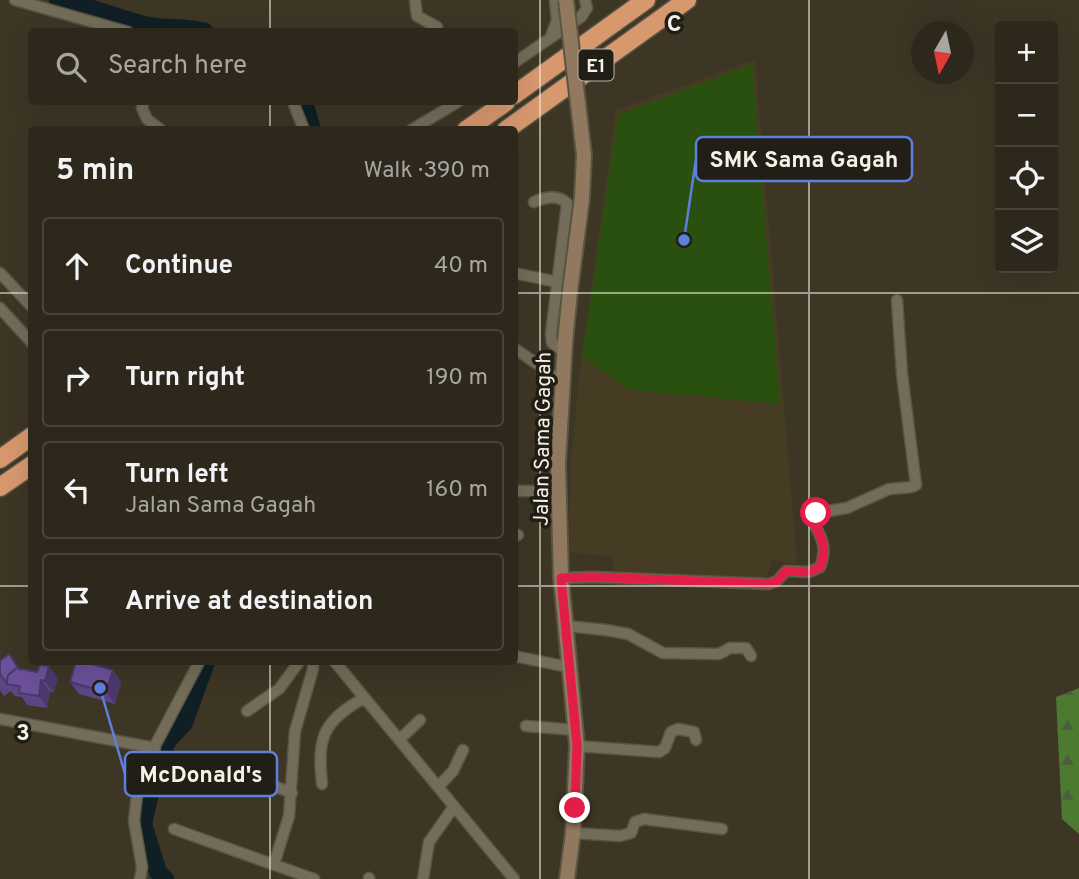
<!DOCTYPE html>
<meta charset="utf-8">
<style>
:root{--surface:#2e281c;--page:#3a3429;--text:#f1f3f6;--muted:#a7a6a3;--line:#49443b}
body{margin:0;font-family:Overpass,sans-serif;background:var(--page);color:var(--text)}
.controls{position:absolute;right:21px;top:21px;display:grid;overflow:hidden;border-radius:7px;box-shadow:0 7px 28px #0002}
.controls button{width:63px;height:63px;display:grid;place-items:center;padding:0;border:0;border-bottom:2px solid var(--line);background:var(--surface);color:var(--text);font:35px sans-serif}
.compass{position:absolute;left:911px;top:21px;width:63px;height:63px;border-radius:50%;background:var(--surface);box-shadow:0 7px 28px #0002;rotate:189deg}
.stop{position:absolute;width:21px;height:21px;margin:-16px;border:5px solid #e11d48;border-radius:50%;background:#fff}
.stop.end{background:#e11d48;border-color:#fff;box-shadow:0 2px 7px #0008}
.list{margin:0;padding:0;list-style:none}
h2{display:flex;justify-content:space-between;align-items:center;height:91px;margin:0;padding:0 28px;font-size:30px}
h2 small{font-size:23px;font-weight:400;color:var(--muted)}
.list li{display:grid;grid-template-columns:46px 1fr auto;gap:21px;align-items:center;box-sizing:border-box;height:98px;margin:0 14px 14px;padding:0 14px;border:2px solid var(--line);border-radius:7px}
.list b{display:block;font-size:26px;white-space:nowrap}
.list p{margin:0;font-size:23px;white-space:nowrap;color:var(--muted)}
.list em{font-size:23px;font-style:normal;color:var(--muted)}
.icon{flex:none;width:38px;height:38px;fill:none;stroke:currentColor;stroke-width:2;stroke-linecap:round;stroke-linejoin:round}
.map{position:relative;flex:none;width:1079px;height:879px;overflow:hidden}
.search{position:absolute;background:var(--surface);box-shadow:0 7px 28px #0002;left:28px;top:28px;width:490px;height:77px;display:flex;align-items:center;gap:18px;box-sizing:border-box;padding:0 24px;border-radius:7px;color:var(--muted);font-size:26px}
.panel{position:absolute;background:var(--surface);box-shadow:0 7px 28px #0002;left:28px;top:126px;width:490px;height:539px;border-radius:7px}
.map>svg:first-child{display:block}
.built{fill:#463c24}
.forest{fill:url(#forest-firs)}
.park{fill:#29500f}
.lines{fill:none;stroke-linecap:round;stroke-linejoin:round}
.river{stroke:#0f1f24;stroke-width:18}
.street-casing{stroke:#5a5445;stroke-width:13}
.secondary-casing{stroke:#5a5445;stroke-width:18}
.highway-casing{stroke:#5a5445;stroke-width:21}
.street{stroke:#736c59;stroke-width:10}
.secondary{stroke:#91795f;stroke-width:14}
.highway{stroke:#d8986e;stroke-width:18}
.secondary-bridge-casing{stroke:#5a5445;stroke-width:18;stroke-linecap:butt}
.secondary-bridge{stroke:#91795f;stroke-width:14}
.wall{fill:#5d4584}
.shaded-wall{fill:#4c386c}
.building{fill:#6c509a;stroke:#4c386c;stroke-width:2}
.route{stroke:#e11d48;stroke-width:9}
.grid{fill:none;stroke:#f5f1e6;stroke-width:2;stroke-opacity:0.55}
.labels{text-anchor:middle;stroke-width:7;stroke-linejoin:round;paint-order:stroke}
.shield{fill:#211e16;stroke:#b5b2a8;stroke-width:2}
.shield-label{font-size:19px;font-weight:bold;fill:#f5f1e6}
.street-label{font-size:21px;fill:#f5f1e6;stroke:#211e16}
.grid-label{font-size:23px;text-anchor:middle;font-weight:bold;fill:#f5f1e6;stroke:#211e16;stroke-width:7;stroke-linejoin:round;paint-order:stroke}
.leader{fill:none;stroke:#5e7fdc;stroke-width:2.5}
.callout-dot{fill:#5e7fdc;stroke:#211e16;stroke-width:2.5}
.callout{fill:#211e16;stroke:#5e7fdc;stroke-width:2.5}
.callout-label{font-size:23px;text-anchor:middle;font-weight:bold;fill:#f5f1e6}
</style>
<div class="map">
<svg width="1079" height="879" viewBox="0 0 1079 879">
<defs>
<pattern id="forest-firs" width="22" height="20" patternUnits="userSpaceOnUse" patternTransform="scale(1.75)"><rect width="22" height="20" fill="#4b7a30"/><path d="M5 1l3.5 6h-7zM16 11l3.5 6h-7z" fill="#4a5e3c"/></pattern>
</defs>
<rect width="100%" height="100%" fill="#3d3625"/>
<path class="built" d="M755,60L797,564L772,560L766,579L613,574L614,557L569,552L571,459L580,369L616,110Z"/>
<path class="forest" d="M1079,688V834L1062,819L1056,697Z"/>
<path class="park" d="M752,64L780,404L630,390L582,357L618,115Z"/>
<g class="lines">
<path class="river" d="M58,0C88,5 115,18 144,25C165,30 184,26 205,32
M304,102L312,130
M165,879L158,872L143,824L156,768L168,740L184,723L206,662"/>
<g class="street-casing">
<path id="street" d="M15,0L128,32
M415,0L417,16L437,27
M551,36L557,20L555,0
M514,63L581,17L587,8L585,0
M144,102L142,108L147,119L161,130
M293,102L304,130
M411,130L458,102
M534,202C545,197 557,194 567,203L551,334L552,343L564,352
M0,273L32,307
M514,273L557,282
M0,308L32,343
M514,348L563,382
M514,491H560
M514,534L518,535
M561,578L593,577L769,584L777,581L786,571L809,572L820,567C827,550 823,539 814,524L816,513L847,508L889,489L912,487L916,485L902,374L897,300
M566,626L606,630L628,634L663,653L719,654L730,648H746L751,656
M514,656L568,667
M335,662L514,879
M247,711L279,689L299,662
M0,719L155,748
M526,726L576,730
M399,740L420,720
M577,746L659,752L665,748L671,732L678,729L694,732L696,740
M207,760L292,793
M322,784C317,737 323,721 364,698
M438,787L453,771L463,750
M174,829L314,879
M573,833L620,836L631,833L635,822L644,819L722,829
M274,864L289,816L295,731L313,669V662
M140,879L142,867L134,821L137,795L148,759L199,662
M369,879V878
M423,879L429,842L453,808"/>
</g>
<g class="secondary-casing">
<path id="secondary" d="M567,879L573,833L577,746L561,578L558,463L565,343L570,291"/>
</g>
<g class="highway-casing">
<path id="highway" d="M514,95L646,0
M466,130L506,102
M506,130L687,0
M0,459L32,436
M0,487L32,465"/>
</g>
<use href="#street" class="street"/>
<use href="#secondary" class="secondary"/>
<use href="#highway" class="highway"/>
<g class="secondary-bridge-casing">
<path id="secondary-bridge" d="M566,0L584,155L582,198L570,291"/>
</g>
<use href="#secondary-bridge" class="secondary-bridge"/>
</g>
<path class="wall" d="M0,661L19,669L58,678L53,693L50,692L47,708L27,705L22,697L15,696L11,691L4,696L0,690Z
M113,670L121,682L115,704L79,694L70,682Z"/>
<path class="shaded-wall" d="M49,666L58,678L53,693L45,681Z
M113,670L121,682L115,704L106,692Z
M41,680L50,692L47,708L39,696Z"/>
<path class="building" d="M9,654L19,669L17,668L8,675L7,683L0,674V661Z
M76,662H84L113,670L106,692L70,682Z
M40,665L49,666L45,681L41,680L39,696L19,693L20,686L6,684L8,675L17,668L37,672Z"/>
<g class="lines">
<path class="route" d="M575,808L577,746L561,578L593,577L769,584L777,581L786,571L809,572L820,567C827,550 823,539 814,524L816,513"/>
</g>
<path class="grid" d="M270,0V32M540,0V879M809,0V879M270,102V130M0,293H32M514,293H1079M0,586H32M514,586H1079M270,662V879"/>
<g class="labels">
<rect class="shield" x="578.5" y="49.5" width="35" height="31" rx="5"/>
<g class="shield-label">
<text x="596" y="72">E1</text>
</g>
<g class="street-label">
<text transform="translate(542 439) rotate(-89)" y="7">Jalan Sama Gagah</text>
</g>
</g>
<g class="grid-label">
<text x="674" y="31">C</text>
<text x="23" y="740">3</text>
</g>
<path class="leader" d="M684 240L696 159M100 688L125 774"/>
<g class="callout-dot">
<circle cx="684" cy="240" r="7"/>
<circle cx="100" cy="688" r="7"/>
</g>
<g class="callout">
<rect x="696" y="137" width="216" height="44" rx="7"/>
<rect x="125" y="752" width="152" height="44" rx="7"/>
</g>
<g class="callout-label">
<text x="804" y="167">SMK Sama Gagah</text>
<text x="201" y="782">McDonald's</text>
</g>
</svg>
<div class="controls">
<button>+</button>
<button>−</button>
<button><svg class="icon" aria-label="locate" viewBox="0 0 24 24"><circle cx="12" cy="12" r="6"/><path d="M12 2v4M12 18v4M2 12h4M18 12h4"/></svg></button>
<button><svg class="icon" aria-label="layers" viewBox="0 0 24 24"><path d="M12 4l9 5-9 5-9-5zM3 14l9 5 9-5"/></svg></button>
</div>
<svg class="compass" viewBox="-18 -18 36 36"><path d="M0-13l5 13h-10z" fill="#e53935"/><path d="M0 13l5-13h-10z" fill="#a7a6a3"/></svg>
<div class="stop" style="left:816px;top:513px"></div>
<div class="stop end" style="left:575px;top:808px"></div>
<div class="search"><svg class="icon" aria-label="search" viewBox="0 0 24 24"><circle cx="10" cy="10" r="6"/><path d="M15 15l6 6"/></svg>Search here</div>
<section class="panel">
<h2>5 min<small>Walk · 390 m</small></h2>
<ul class="list">
<li><svg class="icon" aria-label="ahead" viewBox="0 0 24 24"><path d="M12 20V5M6 11l6-6 6 6"/></svg><div><b>Continue</b></div><em>40 m</em></li>
<li><svg class="icon" aria-label="right" viewBox="0 0 24 24"><path d="M7 20v-9h11M14 6l5 5-5 5"/></svg><div><b>Turn right</b></div><em>190 m</em></li>
<li><svg class="icon" aria-label="left" viewBox="0 0 24 24"><path d="M17 20v-9H6M10 6l-5 5 5 5"/></svg><div><b>Turn left</b><p>Jalan Sama Gagah</p></div><em>160 m</em></li>
<li><svg class="icon" aria-label="arrive" viewBox="0 0 24 24"><path d="M6 21V4h12l-3 4 3 4H6"/></svg><div><b>Arrive at destination</b></div></li>
</ul>
</section>
</div>
